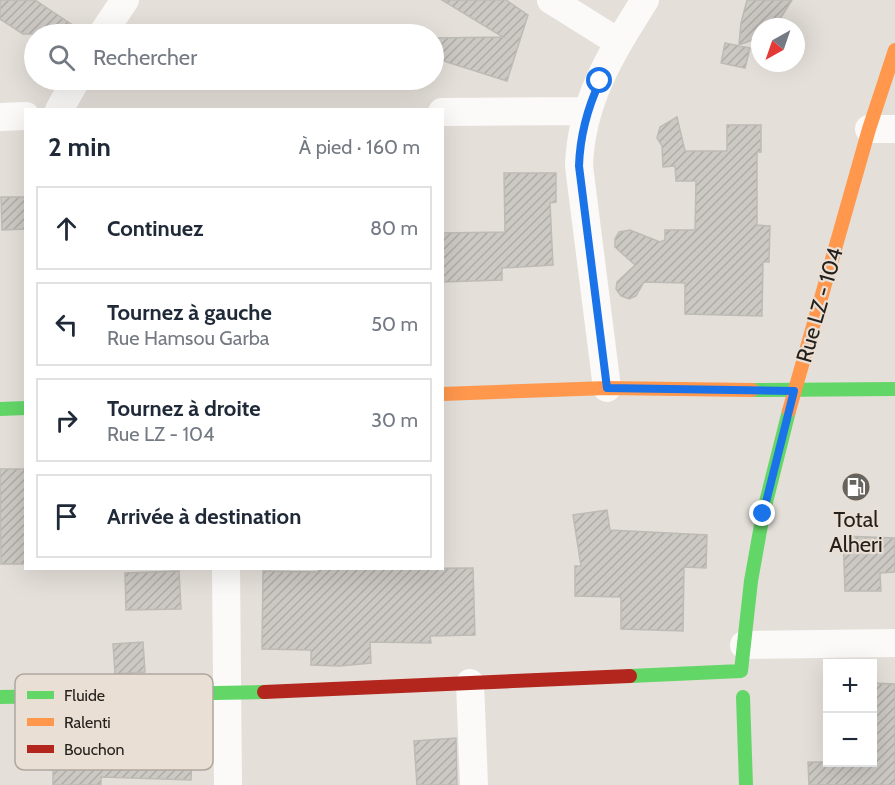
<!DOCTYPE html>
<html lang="fr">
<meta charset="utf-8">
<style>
:root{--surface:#fff;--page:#f2f2f3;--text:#1f2937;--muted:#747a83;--line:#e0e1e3}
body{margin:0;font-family:Cabin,sans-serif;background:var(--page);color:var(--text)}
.controls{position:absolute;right:18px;bottom:18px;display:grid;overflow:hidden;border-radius:0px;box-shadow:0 6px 24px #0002}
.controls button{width:54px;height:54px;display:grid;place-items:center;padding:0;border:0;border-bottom:2px solid var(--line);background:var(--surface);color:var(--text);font:30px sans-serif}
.compass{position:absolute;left:751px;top:18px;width:54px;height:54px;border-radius:50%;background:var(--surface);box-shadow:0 6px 24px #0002;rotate:220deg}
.stop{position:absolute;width:18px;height:18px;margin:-14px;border:4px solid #1a73e8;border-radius:50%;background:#fff}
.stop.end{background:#1a73e8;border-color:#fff;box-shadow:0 2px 6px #0008}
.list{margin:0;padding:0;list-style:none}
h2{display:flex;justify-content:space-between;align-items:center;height:78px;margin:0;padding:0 24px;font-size:26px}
h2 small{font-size:20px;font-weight:400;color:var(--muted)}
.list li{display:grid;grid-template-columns:39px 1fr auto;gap:18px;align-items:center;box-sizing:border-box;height:84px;margin:0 12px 12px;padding:0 12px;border:2px solid var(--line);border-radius:0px}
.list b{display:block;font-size:22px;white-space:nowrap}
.list p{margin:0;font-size:20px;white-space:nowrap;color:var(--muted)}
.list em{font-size:20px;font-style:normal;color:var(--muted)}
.icon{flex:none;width:33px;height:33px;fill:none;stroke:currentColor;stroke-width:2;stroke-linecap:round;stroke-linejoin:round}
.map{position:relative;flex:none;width:895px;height:785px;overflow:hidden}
.search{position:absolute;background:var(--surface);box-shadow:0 6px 24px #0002;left:24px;top:24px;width:420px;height:66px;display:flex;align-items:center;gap:15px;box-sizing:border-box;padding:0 21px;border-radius:33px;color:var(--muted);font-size:22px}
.panel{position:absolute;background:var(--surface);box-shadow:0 6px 24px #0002;left:24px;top:108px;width:420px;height:462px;border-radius:0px}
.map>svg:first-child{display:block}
.building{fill:url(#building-hatch);stroke:#bebbb6;stroke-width:1.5}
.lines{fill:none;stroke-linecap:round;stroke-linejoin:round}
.street{stroke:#fbfaf9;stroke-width:28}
.fast{stroke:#63d668;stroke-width:14}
.slow{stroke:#ff974d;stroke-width:14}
.jam{stroke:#b3261e;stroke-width:14}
.route{stroke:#1a73e8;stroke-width:8}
.labels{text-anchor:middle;stroke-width:4.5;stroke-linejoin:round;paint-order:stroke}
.street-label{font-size:22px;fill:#24201c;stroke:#e9dfd4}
.poi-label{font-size:22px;fill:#24201c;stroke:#e9dfd4}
.key{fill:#e9dfd4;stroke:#aea69d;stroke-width:1.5}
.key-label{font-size:16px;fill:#24201c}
</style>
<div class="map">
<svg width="895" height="785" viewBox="0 0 895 785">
<defs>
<pattern id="building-hatch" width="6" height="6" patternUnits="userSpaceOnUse" patternTransform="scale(1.5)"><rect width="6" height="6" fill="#ccc8c3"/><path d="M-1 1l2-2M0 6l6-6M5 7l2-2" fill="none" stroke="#afaca7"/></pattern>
</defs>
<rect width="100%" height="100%" fill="#e4dfd9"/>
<path class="building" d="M0,0H35L86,34H23L0,19Z
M442,0H506L528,15L507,81L434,58V38L503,37Z
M747,0H792L775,27H760V37L739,45L741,23Z
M725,43L750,48L745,68L721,63Z
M677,117L685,151H727V125H761V152H757V225L770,226L769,262H763L762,316L685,314V283L644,282L636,296L629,299L621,296L616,289L617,282L635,265L615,247V239L619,232L630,230L660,242L665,240V230H695L696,181H676L675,166L663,167L662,146L657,138L660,127Z
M504,173H556V202L550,203L553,265L502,268V280L442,282V233L505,232Z
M1,197H26V229L2,230Z
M0,469H26V564H1Z
M607,510L610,530L707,535L706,568L684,567L683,631L621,629V597L575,596V566H581L573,515Z
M843,536L895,538V572L880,573L881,591H845Z
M473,568L475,635L430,636L431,643L370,642L371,663L340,666L311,665V650L262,649L263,571L318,572L319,569Z
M179,571L181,609L126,610L125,573Z
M143,642L145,672L115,674L113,644Z
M873,683L895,684V785H809L808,762H873Z
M53,730H82V740L165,739V735L193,736L191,780L101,777V785H53Z
M456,738L457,785H417L414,741Z"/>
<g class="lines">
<path class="street" d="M551,0L618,42
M102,34L125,0
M59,110L76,80
M442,112L586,111
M0,117L26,116
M869,129H895
M607,388L579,166C581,101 611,54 645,0
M226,568L228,785
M744,645L895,643
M470,683L474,785"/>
<path class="fast" d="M752,390L895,389
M0,409L26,408
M630,676L741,671L751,581L763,514L789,411
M0,697L264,692
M743,697L746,785"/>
<path class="slow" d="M442,394L607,388L752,390
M789,411L869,129L895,50"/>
<path class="jam" d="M264,692L630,676"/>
</g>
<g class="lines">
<path class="route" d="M600,81C587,109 580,135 579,166L607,388L794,391L763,514"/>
</g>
<defs>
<g id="fuel-disc" transform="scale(1.5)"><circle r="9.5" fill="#67635e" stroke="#e9dfd4"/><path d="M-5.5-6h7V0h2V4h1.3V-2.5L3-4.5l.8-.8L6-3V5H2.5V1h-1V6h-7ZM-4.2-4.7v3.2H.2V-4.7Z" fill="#fff"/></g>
</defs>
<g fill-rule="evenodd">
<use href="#fuel-disc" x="856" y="487"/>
</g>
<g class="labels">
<g class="street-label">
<text transform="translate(819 305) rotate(-74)" y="8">Rue LZ - 104</text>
</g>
<g class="poi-label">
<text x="856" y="527">Total<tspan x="856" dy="25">Alheri</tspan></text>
</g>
</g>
<rect x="15" y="674" width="198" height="96" rx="9" class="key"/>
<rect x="27" y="691" width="27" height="8" fill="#63d668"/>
<rect x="27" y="718" width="27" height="8" fill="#ff974d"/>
<rect x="27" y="745" width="27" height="8" fill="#b3261e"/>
<g class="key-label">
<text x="64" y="701">Fluide</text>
<text x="64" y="728">Ralenti</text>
<text x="64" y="755">Bouchon</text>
</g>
</svg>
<div class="controls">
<button>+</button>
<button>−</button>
</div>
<svg class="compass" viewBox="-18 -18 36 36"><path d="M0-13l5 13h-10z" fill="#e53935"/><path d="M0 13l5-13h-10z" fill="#747a83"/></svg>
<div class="stop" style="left:600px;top:81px"></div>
<div class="stop end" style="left:763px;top:514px"></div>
<div class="search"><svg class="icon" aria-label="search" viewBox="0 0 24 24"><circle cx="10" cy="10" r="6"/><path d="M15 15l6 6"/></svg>Rechercher</div>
<section class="panel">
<h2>2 min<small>À pied · 160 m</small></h2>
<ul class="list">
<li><svg class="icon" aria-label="ahead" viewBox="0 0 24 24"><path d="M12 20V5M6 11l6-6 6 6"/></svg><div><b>Continuez</b></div><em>80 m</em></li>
<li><svg class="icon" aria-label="left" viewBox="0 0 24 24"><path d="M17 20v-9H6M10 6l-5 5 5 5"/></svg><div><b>Tournez à gauche</b><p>Rue Hamsou Garba</p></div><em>50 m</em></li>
<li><svg class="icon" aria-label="right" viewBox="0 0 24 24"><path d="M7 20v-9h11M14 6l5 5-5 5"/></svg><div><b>Tournez à droite</b><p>Rue LZ - 104</p></div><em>30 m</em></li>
<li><svg class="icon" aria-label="arrive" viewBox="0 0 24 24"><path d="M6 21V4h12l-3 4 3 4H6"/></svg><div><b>Arrivée à destination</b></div></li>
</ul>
</section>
</div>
